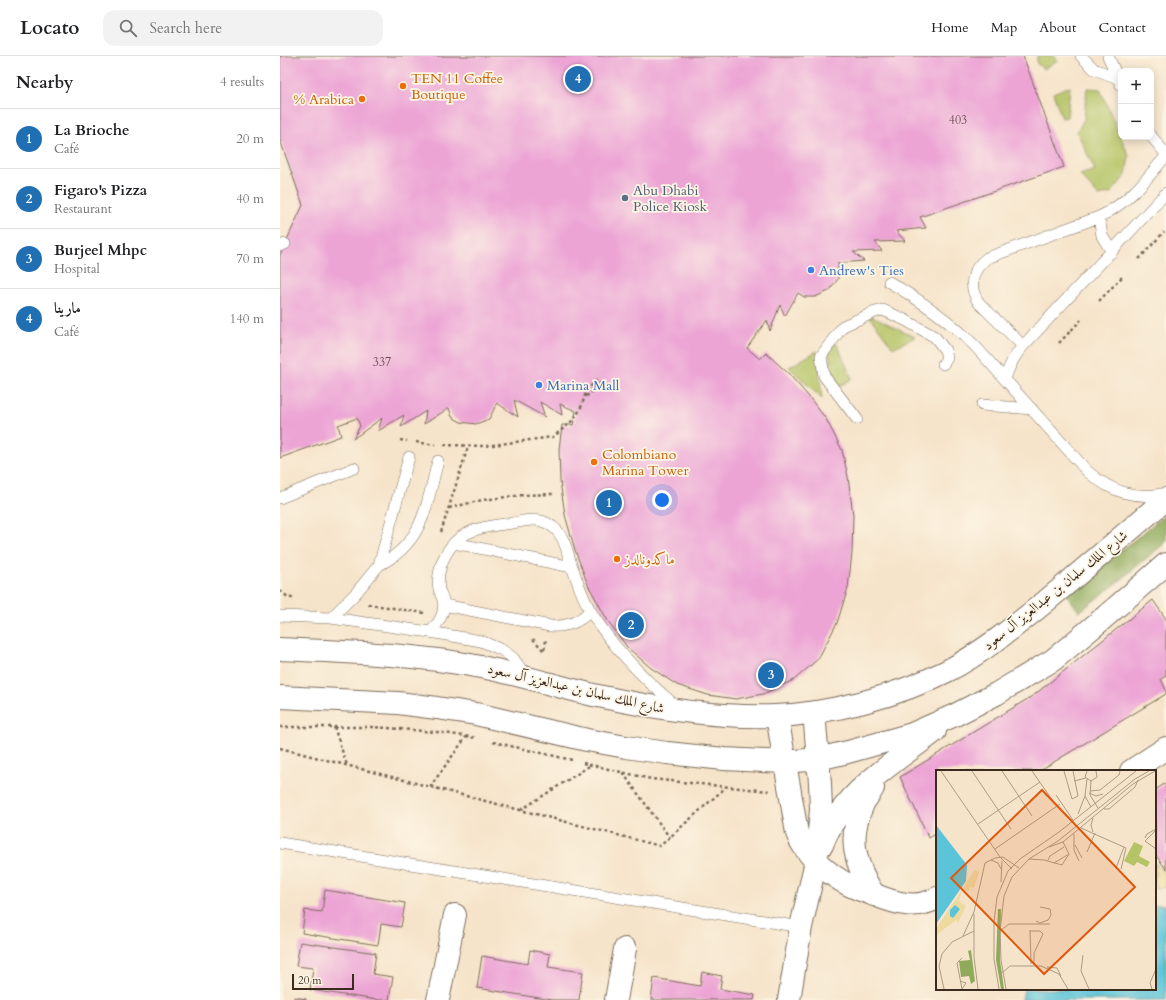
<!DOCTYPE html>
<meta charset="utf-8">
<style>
:root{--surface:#fff;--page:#f2f2f2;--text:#202124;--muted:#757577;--line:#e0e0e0;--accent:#1f6fb2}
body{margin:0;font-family:Cardo,Amiri,serif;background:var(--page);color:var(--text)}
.controls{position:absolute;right:12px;top:12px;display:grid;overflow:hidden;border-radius:8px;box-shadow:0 2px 10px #0003}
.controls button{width:36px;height:36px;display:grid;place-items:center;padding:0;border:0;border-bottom:1px solid var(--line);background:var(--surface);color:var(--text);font:20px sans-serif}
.scale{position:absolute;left:12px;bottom:10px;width:62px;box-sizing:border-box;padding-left:4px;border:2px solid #3b2a1e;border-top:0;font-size:11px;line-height:14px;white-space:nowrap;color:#3b2a1e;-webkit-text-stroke:3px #fcf5e5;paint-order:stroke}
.you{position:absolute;left:382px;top:444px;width:14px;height:14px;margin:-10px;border:3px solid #fff;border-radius:50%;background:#1a73e8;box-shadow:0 0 0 6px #1a73e833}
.badge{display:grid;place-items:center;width:26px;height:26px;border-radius:50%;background:var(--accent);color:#fff;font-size:13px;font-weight:700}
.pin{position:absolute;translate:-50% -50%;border:2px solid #fff;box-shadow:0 1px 4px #0006}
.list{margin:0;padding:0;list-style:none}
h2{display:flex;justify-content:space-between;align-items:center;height:52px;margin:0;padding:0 16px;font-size:17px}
h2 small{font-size:13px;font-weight:400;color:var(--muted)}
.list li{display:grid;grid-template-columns:26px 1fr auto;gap:12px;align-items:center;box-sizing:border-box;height:60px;padding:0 16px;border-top:1px solid var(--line)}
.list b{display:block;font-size:15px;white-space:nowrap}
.list p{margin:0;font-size:13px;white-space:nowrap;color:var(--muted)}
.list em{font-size:13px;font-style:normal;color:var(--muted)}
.icon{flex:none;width:22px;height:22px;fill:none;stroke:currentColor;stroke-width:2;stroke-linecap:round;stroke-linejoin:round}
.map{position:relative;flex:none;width:886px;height:944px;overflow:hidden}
header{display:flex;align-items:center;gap:24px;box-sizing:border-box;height:56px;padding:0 20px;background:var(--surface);border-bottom:1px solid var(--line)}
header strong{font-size:19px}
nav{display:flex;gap:22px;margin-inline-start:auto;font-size:14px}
.search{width:280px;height:36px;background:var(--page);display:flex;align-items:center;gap:10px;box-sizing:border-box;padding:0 14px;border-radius:12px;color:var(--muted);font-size:15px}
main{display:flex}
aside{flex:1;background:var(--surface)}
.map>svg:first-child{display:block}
.green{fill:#b5c466;stroke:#787742}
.forest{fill:#90aa5b;stroke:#666a3c}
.sand{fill:#eeda9e;stroke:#94825e}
.water{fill:#5cc4d8;stroke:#4c777b}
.building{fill:#eca4d5}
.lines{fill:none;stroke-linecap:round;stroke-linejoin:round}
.lane-casing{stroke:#7c6b5a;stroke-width:12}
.street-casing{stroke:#7c6b5a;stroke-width:24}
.path{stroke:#7c6b5a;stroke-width:2.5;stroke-dasharray:3 3;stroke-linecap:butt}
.lane{stroke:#fff;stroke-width:11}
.street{stroke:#fff;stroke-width:22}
.food-dot{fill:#e8710a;stroke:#fcf5e5;stroke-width:1.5}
.service-dot{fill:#5c6f8a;stroke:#fcf5e5;stroke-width:1.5}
.shop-dot{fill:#3f7fe0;stroke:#fcf5e5;stroke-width:1.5}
.labels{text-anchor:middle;stroke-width:3.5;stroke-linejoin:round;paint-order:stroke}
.number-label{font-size:12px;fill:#67484c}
.food-label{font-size:14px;fill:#c56008;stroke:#fcf5e5;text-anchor:start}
.service-label{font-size:14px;fill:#4e5e75;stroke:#fcf5e5;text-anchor:start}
.shop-label{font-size:14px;fill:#366cbe;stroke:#fcf5e5;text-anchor:start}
.street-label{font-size:14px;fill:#3b2a1e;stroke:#fcf5e5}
.inset-road{fill:none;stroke:#ab9a85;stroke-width:1}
.view{fill:#df570d;fill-opacity:0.15;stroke:#df570d;stroke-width:2}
.inset-edge{fill:none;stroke:#3b2a1e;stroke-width:2}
</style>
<header>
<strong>Locato</strong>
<div class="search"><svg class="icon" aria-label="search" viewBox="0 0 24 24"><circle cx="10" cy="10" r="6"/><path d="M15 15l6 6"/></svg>Search here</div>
<nav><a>Home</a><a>Map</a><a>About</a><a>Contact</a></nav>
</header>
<main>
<aside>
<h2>Nearby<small>4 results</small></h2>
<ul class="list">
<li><span class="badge">1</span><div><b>La Brioche</b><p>Café</p></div><em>20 m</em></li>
<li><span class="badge">2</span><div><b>Figaro's Pizza</b><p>Restaurant</p></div><em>40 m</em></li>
<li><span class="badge">3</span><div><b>Burjeel Mhpc</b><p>Hospital</p></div><em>70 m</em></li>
<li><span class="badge">4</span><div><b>مارينا</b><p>Café</p></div><em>140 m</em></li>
</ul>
</aside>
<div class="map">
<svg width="886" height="944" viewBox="0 0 886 944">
<rect width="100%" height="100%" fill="#fcf5e5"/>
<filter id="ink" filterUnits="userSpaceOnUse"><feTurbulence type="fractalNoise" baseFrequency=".025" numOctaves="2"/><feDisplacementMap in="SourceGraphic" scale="8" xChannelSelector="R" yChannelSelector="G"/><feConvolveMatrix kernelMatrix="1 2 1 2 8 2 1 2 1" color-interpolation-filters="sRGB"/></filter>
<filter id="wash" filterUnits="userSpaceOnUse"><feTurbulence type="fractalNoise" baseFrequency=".012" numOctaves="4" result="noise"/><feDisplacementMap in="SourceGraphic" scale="16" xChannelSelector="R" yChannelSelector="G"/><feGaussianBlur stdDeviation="0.9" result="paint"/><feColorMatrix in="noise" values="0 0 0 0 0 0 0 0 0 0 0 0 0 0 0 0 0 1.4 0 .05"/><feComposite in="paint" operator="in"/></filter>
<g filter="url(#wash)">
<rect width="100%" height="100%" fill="#f6e4ca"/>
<path class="green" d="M757,0H774L778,4L764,13L757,8Z
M790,30L787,61L782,62L773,37Z
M807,32L820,33L849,100L846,119L831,137L819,140L800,119L815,114L797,76L804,63Z
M588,258L635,281L613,292Z
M557,288L572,323L556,332L548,291Z
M537,295L542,343L509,311Z"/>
<path class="forest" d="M886,458V486L837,527L799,556L787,539Z"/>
<path class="sand" d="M875,807L886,820V831L875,832Z"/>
<path class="water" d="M875,849H886V944H742L744,933H875Z"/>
<g id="blocks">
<path class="building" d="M0,0H743L784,111L640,161L646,172L616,175L625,185L595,186L602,195L573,196L584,205L558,207V223L549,235L535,241H524L518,237L505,260L500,249L490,275L487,264L467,292L480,303L486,297L508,317L529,341L546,363L562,394L568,421L573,459L572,497L568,532L557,567L538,603L514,624L483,638L456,643L428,639L397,629L371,612L347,591L328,565L308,529L295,494L285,459L280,425L279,393L282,369H293L296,355L280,348L282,359L260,346L265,361L234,344L238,361L217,347L209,363L196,368L181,366L172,361L169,352L144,368L146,355L121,371L124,359L98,375L102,362L73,383L80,370L77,362L58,369L61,380L0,402V199L23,149L0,84Z
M873,544L886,563V620L881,623L886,634V638L759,715H657V777L649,782L620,721L754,639Z
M886,727V813L875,798V734Z
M45,834L125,847L121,871L101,868L98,889L22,877L25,854L42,856Z
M20,886L96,897L93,918L113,921L109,944H98L30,934L33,912L16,910Z
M250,894L270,898L268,911L303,916L299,944H272L197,932L202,900L248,908Z
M422,916L442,920L440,933L475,939L474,944H371L374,922L420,930Z
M14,941L26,943V944H14Z"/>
</g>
</g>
<g filter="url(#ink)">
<use href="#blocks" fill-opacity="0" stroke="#7c6b5a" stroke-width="1"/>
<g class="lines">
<g class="lane-casing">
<path id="lane" d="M801,0L814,13L838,22
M828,0L841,29
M871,80L886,98
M819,161L822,180L832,196
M0,190L5,188
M609,226C640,244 669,264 695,290L807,415C831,436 855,444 886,437
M743,290L699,247C688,231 691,214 707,202L819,161C848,147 866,124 886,100
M725,323C729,310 734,300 743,290L886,137
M702,349L752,353
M577,363L544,320L541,300L563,270L595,256L603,254L625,264L655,281L665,294L667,302L663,308
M0,442L74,412
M174,487L292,511
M99,509C144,487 146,449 158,405
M164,549L270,570C287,571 298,567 310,555
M0,560L51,562L150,576L201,585L222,594L233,602L245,619
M51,562L76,537L99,509L129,401
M150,576C159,567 166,557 163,544C162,540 160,537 159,533C156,517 163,500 173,488C178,483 184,478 190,476C203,470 218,469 232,467C239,466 246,464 253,464C260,464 268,467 273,471C284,479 287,495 291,508C297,524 302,541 311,556C333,592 364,623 396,650
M0,787L521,871"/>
</g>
<g class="street-casing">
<path id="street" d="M0,593C69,596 138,598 206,612C246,620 284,633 323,641C379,653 438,662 495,660C550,658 618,640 667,615C702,597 734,571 765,546C806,512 846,477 886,443
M0,641L118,647L157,652L196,658L307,684L346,691L387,697L444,703L505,706L538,703L568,696L632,678L675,659L716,638L773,604L819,566L886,508
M497,660L517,777C524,798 549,819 569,829C577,833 586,836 595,839C615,847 636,854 657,842
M851,715L886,692
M593,732C590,738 585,743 583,748C567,782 575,809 594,839
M542,789C561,737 614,707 655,675
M158,944L175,859
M336,944L345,893
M509,944L521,871L536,805L541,754L540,727L534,656"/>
</g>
<path class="path" d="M859,203L884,176
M819,245L842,221
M779,287L801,264
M306,340L310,338L321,326
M120,384L127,385
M136,386L155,389
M164,389L205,390L273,381L290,367L297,359L302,349L306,336L317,323
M169,452L202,444L243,439L273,438
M161,476L188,391
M0,535L8,541L15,543
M88,548L144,557
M253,583L264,595L266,584
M0,671H94L157,676L197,682
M54,671L67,709
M213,686L292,704
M0,692L380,790L445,732
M303,707L371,723L489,735
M343,717L390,782
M150,731L186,681
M241,754L311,709"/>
<use href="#lane" class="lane"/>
<use href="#street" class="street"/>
</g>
</g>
<g class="food-dot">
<circle cx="123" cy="30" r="4"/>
<circle cx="82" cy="43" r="4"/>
<circle cx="314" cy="406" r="4"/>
<circle cx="337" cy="503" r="4"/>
</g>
<circle class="service-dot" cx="345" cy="142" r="4"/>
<g class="shop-dot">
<circle cx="531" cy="214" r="4"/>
<circle cx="259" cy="329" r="4"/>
</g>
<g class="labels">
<g class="number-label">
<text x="678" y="68">403</text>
<text x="102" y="310">337</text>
</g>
<g class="food-label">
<text x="131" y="27">TEN 11 Coffee<tspan x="131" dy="16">Boutique</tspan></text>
<text x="74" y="48" text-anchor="end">% Arabica</text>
<text x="322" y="403">Colombiano<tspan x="322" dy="16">Marina Tower</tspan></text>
<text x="345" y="508">ماكدونالدز</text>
</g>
<g class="service-label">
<text x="353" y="139">Abu Dhabi<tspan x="353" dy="16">Police Kiosk</tspan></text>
</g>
<g class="shop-label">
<text x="539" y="219">Andrew's Ties</text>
<text x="267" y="334">Marina Mall</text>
</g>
<g class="street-label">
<text transform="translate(775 534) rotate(-39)" y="5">شارع الملك سلمان بن عبدالعزيز آل سعود</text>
<text transform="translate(296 632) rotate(13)" y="5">شارع الملك سلمان بن عبدالعزيز آل سعود</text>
</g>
</g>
<g transform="translate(656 714)">
<rect width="220" height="220" fill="#f6e4ca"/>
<path d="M198,72L207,76L203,86L214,92L211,97L201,92L198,96L188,91Z" fill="#b5c466"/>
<path d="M62,139H65L64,190L68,219H65L60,190ZM35,180L39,211L35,214L33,206L25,207L23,191L34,190L32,181Z" fill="#90aa5b"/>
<path d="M39,100L43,102L38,118L34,117L33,121L26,120L23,131L30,136L22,153L20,150L0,165V159Z" fill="#eeda9e"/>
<path d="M0,55L31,95L30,111L0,154ZM19,135L24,139L17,148L14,146V140Z" fill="#5cc4d8"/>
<path class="inset-road" d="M5,1L64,87L76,99M36,1L75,59M66,1L96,46M96,1L117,31M128,1L136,29L142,26L137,1M151,1L149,7L155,11L161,7L160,1M151,9L149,26L155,37M138,11L150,8M155,11L154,25L162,38M154,21L164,20L183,5L184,1M153,23L160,26L167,24M120,25L137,50M168,39H173L199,17L202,10M142,44L149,26M157,48L155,55L157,62M42,54L104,12M145,58L190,78L185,99M220,60L209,71L220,79M138,64V80L143,91M209,68L211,64L220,59M139,75L146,88M113,77L127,72L197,14L219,1M59,79L124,34M151,82L159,63M93,89L108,90L126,95L133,84L127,72M55,90L62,93L65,99M112,90L114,86L128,77M118,93L133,84M180,98L188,77M65,112L66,91M38,144V187L42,219M100,151L104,153L112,150L115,145L114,139L104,137M94,160L95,194M64,161L73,154H114M94,161H104L107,164L98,183V194M27,166L38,142L49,93L59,88L67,87L83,98M147,185L145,201L153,219M111,197L121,198L125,206M66,203L74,196H105L123,204L132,219M24,211L30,213L26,219M8,219L3,196L6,184L16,172L38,161M26,219L21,193L26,188M63,219L58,189V152L61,127L72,101L84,89L123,62L200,1M70,219L65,190L64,161L68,126L76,107L93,89L122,71L199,9L213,1M216,219L214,213L220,199"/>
<path class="view" d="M106,20L199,117L108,204L15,108Z"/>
<rect width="220" height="220" class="inset-edge"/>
</g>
</svg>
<div class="controls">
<button>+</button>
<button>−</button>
</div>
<div class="scale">20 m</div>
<div class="you"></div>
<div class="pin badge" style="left:329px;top:447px">1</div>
<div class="pin badge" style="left:351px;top:569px">2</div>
<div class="pin badge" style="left:491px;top:619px">3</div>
<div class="pin badge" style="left:298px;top:23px">4</div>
</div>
</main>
